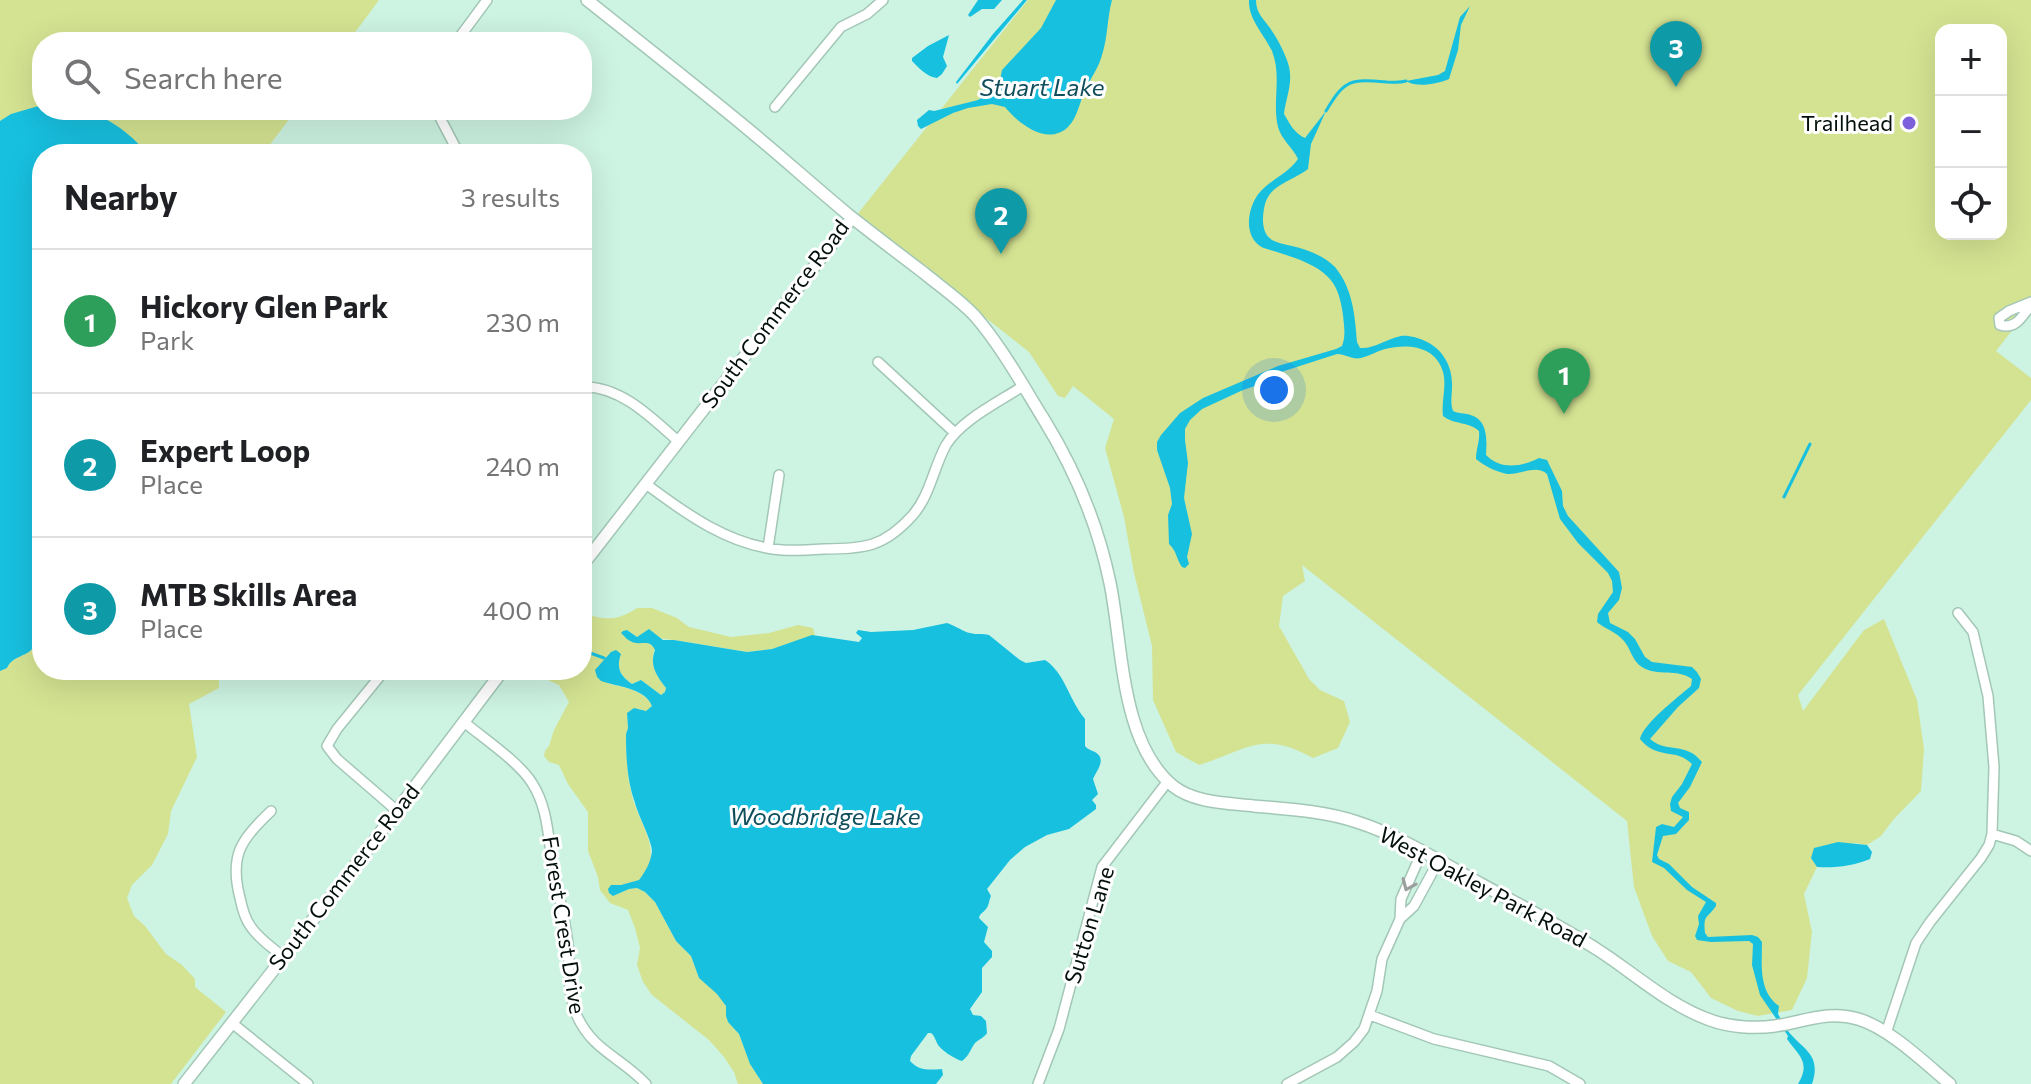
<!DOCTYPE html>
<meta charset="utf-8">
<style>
:root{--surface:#fff;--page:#f2f2f2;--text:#202124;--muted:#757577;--line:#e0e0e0;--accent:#2563eb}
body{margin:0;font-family:Commissioner,sans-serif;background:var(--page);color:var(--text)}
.controls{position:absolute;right:24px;top:24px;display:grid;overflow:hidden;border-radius:16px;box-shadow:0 8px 32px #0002}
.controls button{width:72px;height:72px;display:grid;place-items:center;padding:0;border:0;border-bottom:2px solid var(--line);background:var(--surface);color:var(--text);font:40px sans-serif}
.you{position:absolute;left:1274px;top:390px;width:28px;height:28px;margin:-20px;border:6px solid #fff;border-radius:50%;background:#1a73e8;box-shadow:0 0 0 12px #1a73e833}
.badge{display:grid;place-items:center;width:52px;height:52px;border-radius:50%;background:var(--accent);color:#fff;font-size:26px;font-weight:700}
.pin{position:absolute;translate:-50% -66px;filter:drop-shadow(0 2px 4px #0008)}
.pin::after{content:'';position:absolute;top:42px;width:28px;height:24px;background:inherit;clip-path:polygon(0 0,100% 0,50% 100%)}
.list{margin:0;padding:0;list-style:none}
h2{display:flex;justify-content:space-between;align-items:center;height:104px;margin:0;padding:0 32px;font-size:34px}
h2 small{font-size:26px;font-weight:400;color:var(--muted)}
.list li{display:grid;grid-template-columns:52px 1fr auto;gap:24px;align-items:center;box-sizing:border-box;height:144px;padding:0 32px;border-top:2px solid var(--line)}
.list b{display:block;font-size:30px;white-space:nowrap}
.list p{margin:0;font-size:26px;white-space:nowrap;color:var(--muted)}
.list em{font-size:26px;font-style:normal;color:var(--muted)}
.icon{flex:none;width:44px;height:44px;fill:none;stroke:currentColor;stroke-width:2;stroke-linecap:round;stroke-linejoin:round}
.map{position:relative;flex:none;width:2031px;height:1084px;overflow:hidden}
.search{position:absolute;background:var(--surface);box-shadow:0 8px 32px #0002;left:32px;top:32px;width:560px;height:88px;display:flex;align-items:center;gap:20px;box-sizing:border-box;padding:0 28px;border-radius:32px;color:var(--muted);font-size:30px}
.panel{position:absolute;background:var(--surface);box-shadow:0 8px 32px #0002;left:32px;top:144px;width:560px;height:536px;border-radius:32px}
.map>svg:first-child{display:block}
.green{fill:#d4e392;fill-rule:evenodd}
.water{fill:#18c0e0}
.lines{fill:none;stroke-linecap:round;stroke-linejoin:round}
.stream{stroke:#18c0e0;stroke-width:3}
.minor-casing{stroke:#a3c7b7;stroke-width:12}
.tertiary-casing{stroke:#a3c7b7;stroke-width:14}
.minor{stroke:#fff;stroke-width:9}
.tertiary{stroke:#fff;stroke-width:11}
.oneway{stroke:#9a9f9d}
.poi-dot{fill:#7d60db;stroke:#fff;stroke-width:3}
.labels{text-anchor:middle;stroke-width:6;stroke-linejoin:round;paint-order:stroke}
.poi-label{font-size:22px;fill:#030f0a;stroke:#fff;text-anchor:end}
.street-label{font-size:22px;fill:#030f0a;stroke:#fff}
.water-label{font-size:24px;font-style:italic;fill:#104e5c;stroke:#fff}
</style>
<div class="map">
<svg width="2031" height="1084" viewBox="0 0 2031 1084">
<rect width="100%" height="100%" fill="#cdf3e2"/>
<path class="green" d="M0,0H379L348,42H42V110H296L263,154H42L0,504Z
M1028,0H2031V306L1996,351L2031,378V400L1798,695L1803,711L1864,630L1884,619L1917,700L1924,749L1921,791L1893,820L1881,836L1867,845L1855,843L1811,858L1817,867L1804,894L1812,932L1807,978L1792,1010L1758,1016L1738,1011L1711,998L1691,972L1668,961L1652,936L1634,887L1627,821L1302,565L1305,581L1283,596L1279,626L1309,679L1320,690L1344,701L1350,722L1338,748L1313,758C1262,730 1249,749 1199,765L1176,752L1153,700L1152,646L1134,573L1124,517L1105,448L1114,419L1073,386L1065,398L1058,396L1029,352L856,216ZM1941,30H2001V234H1941Z
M637,608H652L677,618L689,627L731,637L769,633L798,625L813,628L815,635L772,649L747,652L674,640C662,640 648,633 637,637L627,630L636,643H649L655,648C649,665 656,675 666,688L665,692L661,695L641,680L632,684C619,674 616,669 621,654L609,684C624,687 646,691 652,706L646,712L640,709L627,714L628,728L626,734C626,757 627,780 634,803C642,827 664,856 640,879C633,885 622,890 613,896L629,889L637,888L645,892L655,902L676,941L691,956L699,978L718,994L726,1006V1016L728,1022L739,1034L750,1064L763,1084H738L734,1072L724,1057L709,1040L652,995L643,982L637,965L640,948L635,928L628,910L610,903L600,890L598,877L588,851V812L568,784L559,765L549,762L544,756L545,751L549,746L554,730L569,702L559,685L526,670H582V612C603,621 618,621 637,608Z
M34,648L42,650V670H211L219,679V688L189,704L197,757L171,811L168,834L152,865L132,885L127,898L134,916L145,926L166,954L182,965L195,979V987L226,1012L171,1084H0V671L7,668L9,663Z"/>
<path class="water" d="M978,0H1002L994,9H982L970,17L968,15Z
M1023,0H1027L957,84L956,82L993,34Z
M1056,0H1112C1107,18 1108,37 1102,55C1099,67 1092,76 1086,88C1080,100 1078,117 1068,127C1047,147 1018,123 1005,107L992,104L968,108L953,113L921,129L918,126L917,120L929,110L934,111L978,100L993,90L1000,80L1002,70L1041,28Z
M1249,0H1256C1256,13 1263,18 1270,28C1277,38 1284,51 1288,63C1294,82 1286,96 1284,114C1290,124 1294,133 1305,138L1326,111L1311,144L1308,169C1297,178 1275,184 1268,197C1264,203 1263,214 1263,221C1264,241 1275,242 1292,246C1307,249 1324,256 1335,267C1353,289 1355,316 1357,342L1360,348C1374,349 1387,339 1401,336C1408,335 1419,338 1425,341C1443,349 1453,367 1452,387C1452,396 1450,402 1453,411C1457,413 1462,413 1467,414C1488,418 1487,438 1486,455C1500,470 1522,467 1539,458L1547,460L1562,491L1563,506L1568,516L1619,572L1622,588L1619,600L1608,613L1610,623L1628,632L1635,639L1645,657L1652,662L1692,667L1697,672L1701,679L1699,688L1678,707L1650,739C1668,754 1685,741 1702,762L1690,787L1678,803L1680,808L1689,812V820L1676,834L1663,836L1657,855L1659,859L1669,864L1692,887L1716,903V906C1707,919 1703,914 1705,933L1708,937L1752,935L1758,937L1762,942C1762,964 1758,991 1779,1006L1778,1014C1781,1019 1784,1026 1788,1031C1803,1050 1822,1054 1812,1084H1798C1811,1062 1799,1056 1787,1039L1788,1036L1760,995L1752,965L1753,944L1749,941L1711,942L1697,940L1695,936L1699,924L1698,916L1706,902L1687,890L1664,868L1652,862L1656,827L1662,824L1674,827L1683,817L1671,811L1670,804L1672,797L1682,784L1692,764C1675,747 1658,761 1640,739C1643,724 1678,697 1691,686L1692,679C1677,668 1658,677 1642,667C1632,661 1631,649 1624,641C1617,632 1605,629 1597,622L1598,614L1613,592L1612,581L1608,573L1578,543L1560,519L1547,474C1536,464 1521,475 1507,474C1497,472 1484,466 1476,459C1476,449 1480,441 1479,431C1468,421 1454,425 1443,416C1441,401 1447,387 1443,372C1436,346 1408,343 1385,349C1377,351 1370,356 1361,358C1352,360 1346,354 1337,354L1275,374L1261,384L1243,390L1202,409L1190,420L1185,429V440L1188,463L1184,498L1192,534L1187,557L1189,564L1185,568L1182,567C1176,559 1177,551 1169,544L1168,515L1172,504L1170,488L1157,450V442L1161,435L1180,413L1203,398L1278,366L1336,349L1342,346C1346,336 1344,326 1343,315C1341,301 1338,286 1327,276C1315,264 1293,257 1277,252C1272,250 1264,249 1260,246C1247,237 1247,219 1252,206C1260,182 1285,178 1298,159C1293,148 1281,139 1278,127C1272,102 1282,76 1272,51C1264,34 1248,19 1249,0Z
M1470,6L1461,25L1458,50L1449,79C1437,84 1417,88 1406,81L1438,75L1445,71L1460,17Z
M949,35L943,57L947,66L942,74L937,78C927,77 919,68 912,61V58L928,46Z
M42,105V110C53,110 64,109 75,110C103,112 131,133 147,154H42V650L33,648C26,657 12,656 7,668L0,671V121L11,114Z
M947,623C956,626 964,632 970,633C977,635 982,633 989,635L1020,660L1026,663L1045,660C1065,673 1069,700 1085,719V746C1087,749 1091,750 1095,752C1107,759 1097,770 1093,779L1098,794L1092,800L1096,805V809L1069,829L1047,835L1025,847L1010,860L987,889L991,896C989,900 989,906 986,909C983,913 980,913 979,918L988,927L984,942L992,951V957L982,968V992L970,1009L973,1015L981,1016L986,1021L987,1033C984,1038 979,1039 975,1043C970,1050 969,1056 962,1061C955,1059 940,1050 937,1043C935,1039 934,1035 931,1033H928L911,1056L910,1061C919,1071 929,1070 942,1069L943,1075L936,1084H763L750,1064L739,1034L728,1022L726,1016V1006L717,994L699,978L691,956L676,941L655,902L645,892L637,888L629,889L613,896L609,893L608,889L611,885H621L639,880C645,872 651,862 652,851C652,841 638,815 635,803C627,781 626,757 626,734L628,728L627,713L634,708L646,711L652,706C645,688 618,687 601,681L597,677L595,670L611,652L616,650L621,654C616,668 620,676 632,684L641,680L661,695L665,692L666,688C657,676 649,666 655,650C650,640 645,644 636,643C629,642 625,637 621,633L623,631L627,630L637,637L649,629L663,640H674L747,652L772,649L812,635L859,642L862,638L856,633L858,630L871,632L913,630Z
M1838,842L1867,845L1872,852L1870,859C1853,866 1836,868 1817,867L1811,858L1814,848Z"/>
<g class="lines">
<path class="stream" d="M1326,111C1345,79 1350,79 1387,82C1394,82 1399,83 1406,81
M1784,497L1810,444
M582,650L604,658"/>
<g class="minor-casing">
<path id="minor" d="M361,39L365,42
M456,42L487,0
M775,107L841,27L867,14L883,0
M436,110L459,154
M2031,302L2009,311L1999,318L2000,325C2016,330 2022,316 2031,305
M878,362L955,433
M582,387C620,385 652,418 679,442
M646,484C686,514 730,546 782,550C796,551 810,550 824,549C864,549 884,547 912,516C930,496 933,469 946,445C961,420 999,402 1023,386
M768,548L779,475
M385,670L337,729L327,746L337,759L396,810
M464,722C483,738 519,762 532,783C549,809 548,842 554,872C559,896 565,919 568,944C570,967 567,995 577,1016C593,1051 621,1057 646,1084
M271,811C241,840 229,855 240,898C242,908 245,919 251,927C259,939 272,947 283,957
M1992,834L2016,841L2031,851
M1400,919L1414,906L1439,860
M1370,1015L1434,1039L1549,1066L1580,1084
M232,1023L308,1084
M1886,1033L1916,943L1930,922L1981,858L1989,845L1992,834L1994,767L1988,696L1973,632L1958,613
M1038,1084L1059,1029L1102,867L1168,781
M1287,1084L1337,1057L1354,1042L1364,1029L1377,991L1382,959L1400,919L1401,899L1422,852"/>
</g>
<g class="tertiary-casing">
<path id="tertiary" d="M587,0C641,43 696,86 749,130C783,158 816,188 850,216C874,235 899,254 924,273C941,287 960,300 975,316C1001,346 1022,384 1043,418C1074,468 1098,525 1110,583C1123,646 1120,742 1173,786C1194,803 1228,803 1254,806C1288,809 1324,811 1357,822C1401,836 1442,863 1483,885C1521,906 1561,926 1598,950C1634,973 1668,1005 1710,1020C1729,1027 1754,1029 1775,1026C1803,1022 1829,1010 1858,1019C1889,1028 1925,1063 1950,1084
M582,566L852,218
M184,1084L355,866L503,670"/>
</g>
<use href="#minor" class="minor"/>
<use href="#tertiary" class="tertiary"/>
</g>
<defs><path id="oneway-chevron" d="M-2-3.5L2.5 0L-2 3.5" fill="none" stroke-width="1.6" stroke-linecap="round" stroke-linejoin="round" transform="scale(2)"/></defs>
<use class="oneway" href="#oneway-chevron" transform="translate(1408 885) rotate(113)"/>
<circle class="poi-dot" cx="1909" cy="123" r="8"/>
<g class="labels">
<g class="poi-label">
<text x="1893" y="131">Trailhead</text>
</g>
<g class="street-label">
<text transform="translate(775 314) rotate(-53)" y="8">South Commerce Road</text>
<text transform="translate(344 877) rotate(-52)" y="8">South Commerce Road</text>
<text transform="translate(1483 887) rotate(28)" y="8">West Oakley Park Road</text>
<text transform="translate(564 925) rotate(81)" y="8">Forest Crest Drive</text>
<text transform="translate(1089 925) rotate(-73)" y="8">Sutton Lane</text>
</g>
<g class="water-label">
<text x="1042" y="96">Stuart Lake</text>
<text x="825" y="825">Woodbridge Lake</text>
</g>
</g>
</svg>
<div class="controls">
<button>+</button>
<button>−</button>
<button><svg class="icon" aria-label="locate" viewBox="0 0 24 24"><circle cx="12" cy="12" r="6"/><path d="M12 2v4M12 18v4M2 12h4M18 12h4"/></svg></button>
</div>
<div class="you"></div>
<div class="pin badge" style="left:1564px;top:414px;background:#2e9e5b">1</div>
<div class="pin badge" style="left:1001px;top:254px;background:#0f9aa8">2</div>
<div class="pin badge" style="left:1676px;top:87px;background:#0f9aa8">3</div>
<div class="search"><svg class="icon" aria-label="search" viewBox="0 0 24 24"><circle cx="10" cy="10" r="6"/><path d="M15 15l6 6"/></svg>Search here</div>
<section class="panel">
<h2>Nearby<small>3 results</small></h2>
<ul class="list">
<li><span class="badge" style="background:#2e9e5b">1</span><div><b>Hickory Glen Park</b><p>Park</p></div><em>230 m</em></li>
<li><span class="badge" style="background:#0f9aa8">2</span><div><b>Expert Loop</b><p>Place</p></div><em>240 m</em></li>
<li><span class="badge" style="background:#0f9aa8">3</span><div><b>MTB Skills Area</b><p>Place</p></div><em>400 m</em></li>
</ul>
</section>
</div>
